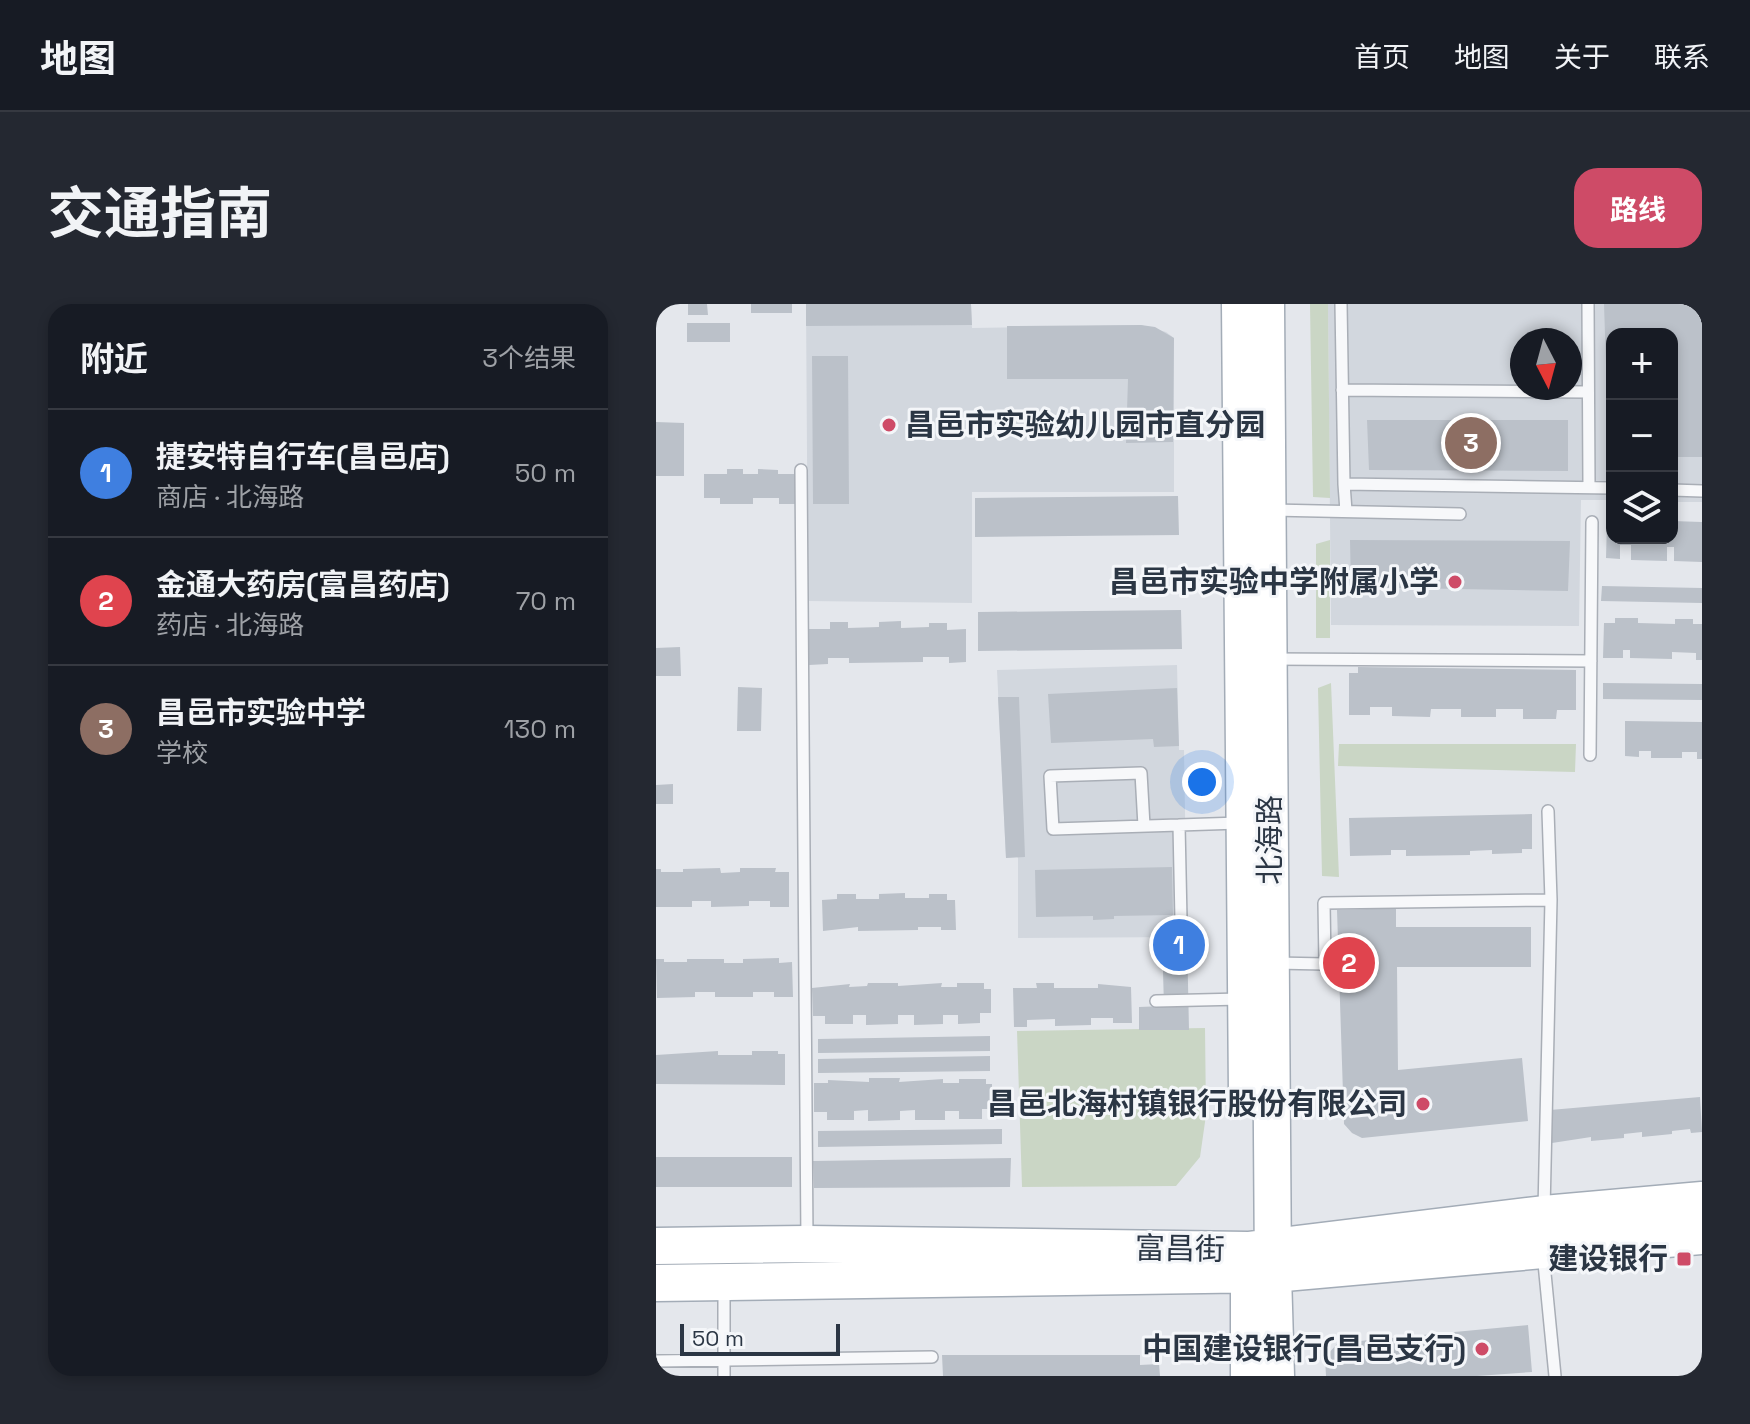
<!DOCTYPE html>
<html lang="zh">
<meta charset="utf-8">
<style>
:root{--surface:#171b24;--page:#242831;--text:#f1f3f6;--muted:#9ea1a6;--line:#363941;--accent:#ce4b67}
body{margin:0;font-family:"Space Grotesk","Noto Sans SC",sans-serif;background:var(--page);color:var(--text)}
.controls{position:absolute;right:24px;top:24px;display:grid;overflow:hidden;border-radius:16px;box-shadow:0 4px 12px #0003}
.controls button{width:72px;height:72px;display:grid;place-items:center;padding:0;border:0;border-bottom:2px solid var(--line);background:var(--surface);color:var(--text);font:40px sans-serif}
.compass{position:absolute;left:854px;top:24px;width:72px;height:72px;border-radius:50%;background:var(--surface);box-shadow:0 4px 12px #0003;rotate:174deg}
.scale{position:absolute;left:24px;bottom:20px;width:160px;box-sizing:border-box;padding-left:8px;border:4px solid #2b3644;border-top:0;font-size:22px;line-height:28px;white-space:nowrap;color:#2b3644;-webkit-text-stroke:6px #f4f6f9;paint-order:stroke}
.you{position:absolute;left:546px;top:478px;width:28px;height:28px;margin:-20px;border:6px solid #fff;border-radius:50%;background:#1a73e8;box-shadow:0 0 0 12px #1a73e833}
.badge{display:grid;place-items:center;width:52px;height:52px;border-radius:50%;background:var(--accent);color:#fff;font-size:26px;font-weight:700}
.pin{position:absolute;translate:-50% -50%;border:4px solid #fff;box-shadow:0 2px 8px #0006}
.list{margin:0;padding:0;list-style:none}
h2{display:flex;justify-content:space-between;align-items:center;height:104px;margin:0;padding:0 32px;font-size:34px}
h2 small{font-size:26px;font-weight:400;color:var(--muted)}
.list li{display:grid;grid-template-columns:52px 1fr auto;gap:24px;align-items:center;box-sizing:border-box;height:128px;padding:0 32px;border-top:2px solid var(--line)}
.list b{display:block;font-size:30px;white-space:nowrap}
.list p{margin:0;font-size:26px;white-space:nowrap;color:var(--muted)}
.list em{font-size:26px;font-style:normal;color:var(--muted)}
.icon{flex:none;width:44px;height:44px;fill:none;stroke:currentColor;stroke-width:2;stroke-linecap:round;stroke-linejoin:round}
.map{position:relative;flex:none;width:1046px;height:1072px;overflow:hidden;border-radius:24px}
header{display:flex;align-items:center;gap:48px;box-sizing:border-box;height:112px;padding:0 40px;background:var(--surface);border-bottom:2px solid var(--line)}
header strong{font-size:38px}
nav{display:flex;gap:44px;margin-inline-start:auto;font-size:28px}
.intro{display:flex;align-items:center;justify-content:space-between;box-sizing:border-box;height:192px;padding:0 48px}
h1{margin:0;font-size:56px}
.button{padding:20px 36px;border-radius:24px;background:var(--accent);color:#fff;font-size:28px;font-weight:700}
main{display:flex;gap:48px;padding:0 48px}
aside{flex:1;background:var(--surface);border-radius:24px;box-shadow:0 4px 12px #0003}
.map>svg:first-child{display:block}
.built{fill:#d2d7de;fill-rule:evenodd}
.green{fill:#cad6c5}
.building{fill:#bbc1c9}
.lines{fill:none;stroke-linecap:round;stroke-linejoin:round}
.service-casing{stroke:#a9aeb6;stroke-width:14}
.primary-casing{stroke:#a3acb7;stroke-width:39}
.service{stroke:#f7f8fa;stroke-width:11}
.primary{stroke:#fff;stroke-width:36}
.poi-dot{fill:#ce4b67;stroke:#f4f6f9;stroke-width:3}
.labels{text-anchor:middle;stroke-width:6;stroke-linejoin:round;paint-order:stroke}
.poi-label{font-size:30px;font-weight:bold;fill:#2b3644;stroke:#f4f6f9;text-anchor:end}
.street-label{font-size:30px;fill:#2b3644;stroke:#f4f6f9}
</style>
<header>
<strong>地图</strong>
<nav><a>首页</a><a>地图</a><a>关于</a><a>联系</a></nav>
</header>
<div class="intro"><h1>交通指南</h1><a class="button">路线</a></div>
<main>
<aside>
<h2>附近<small>3个结果</small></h2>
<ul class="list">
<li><span class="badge" style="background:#3f7fe0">1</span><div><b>捷安特自行车(昌邑店)</b><p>商店 · 北海路</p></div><em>50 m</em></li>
<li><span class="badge" style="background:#e0444e">2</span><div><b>金通大药房(富昌药店)</b><p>药店 · 北海路</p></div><em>70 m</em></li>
<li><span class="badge" style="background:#8d6e63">3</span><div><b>昌邑市实验中学</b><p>学校</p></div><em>130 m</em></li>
</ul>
</aside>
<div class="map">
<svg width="1046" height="1072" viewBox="0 0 1046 1072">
<rect width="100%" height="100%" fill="#e4e7ec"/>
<path class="built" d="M150,0H315L316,24L485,21L510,28L518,34V188H316V299L152,297Z
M672,0H1046V198H1016V30H956V196H925L923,322L675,321ZM866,36H914V84H866Z
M521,361L523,446H528L531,633L362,634V553L350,554L341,366Z"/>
<path class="green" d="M654,0H672L674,194L657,193Z
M674,236V334H660V240Z
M675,379L683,573L666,572L662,384Z
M683,440H920L919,468L682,462Z
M549,724L550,811L544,853L520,882L366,883L361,727Z"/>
<path class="building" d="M32,0H51L52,11H32Z
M95,0H136V9H95Z
M150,0H315L316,21L150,22Z
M948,0H1046V153H1016V30H956V123L952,122Z
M31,19H74V38H31Z
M485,21L499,23L518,34L517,138L470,139L472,75H351V22Z
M156,52H192L193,200H157Z
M711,116H912V167L713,166Z
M0,118L28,119V172H0Z
M71,165H87V170H102V165L122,166V170H142V200H123V194H97V200H64V194H48V170H71Z
M522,192L523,231L319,233V194Z
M951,216H956V234H1016V217L1046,218V258L1018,257V243H1011V257L975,256V241H964V255L950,254Z
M694,236L914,237L912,287L695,283Z
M946,282L1046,284V299L945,297Z
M525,306L526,345L322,347V308Z
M959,314H982V319L1019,320V315H1037V320H1046V356H1040V349L1016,348V355L974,354V346H967V354H947L948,319H959Z
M245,317V324L273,323V319H291V326L310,325V358L293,359V353H267V358L193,359V354H172V360L153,361L152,325H174V318H192V324L223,323V318Z
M24,343L25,372H0V344Z
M702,363L920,366V406H901L900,415H867V405H840V413H805V405H775L774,413L736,412V403H714V411H693V369H702Z
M947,379L1046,380V396L947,395Z
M82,383L106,384L105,427H81Z
M521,384L523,442L498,443L497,435L395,439L392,390Z
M342,393H363L369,553L350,554Z
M969,417L1046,418V455H1041V448H1026V454H995V447H983V453L969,452Z
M17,480V500H0V481Z
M876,510V545H866V549L836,550V546L814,547V551L750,552V546H735V551L694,552L693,514Z
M516,563L517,611L458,612V615L437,616V612L380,613L379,566Z
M64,564L65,569L84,568V564H120L119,568H133V603H114V597H93V602L55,603V597H36V603H0V565H5V568H27V565Z
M249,589V594H273V590H291V596H299L300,626H285V623H262V626L202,627V623L167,627L166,596L181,595V590H200V595H223V590Z
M740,604V623H875V663H741L742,766L866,754L872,817L706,834L696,829L688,820L681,606Z
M506,633H531L533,726H483V703L508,702Z
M123,654V659L136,658L137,693H118V688H97V693H59V688H39V693L1,694L0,655H8V658H31V655H68V659H87V655Z
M212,679H242V682L286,679L285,683H301V679H328V685H335V709H324V719L302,720V711H287V720L258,721V711H242V720L210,721V711H197V720H169V712H157L156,684L194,680L193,683L211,682Z
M380,679H398V684H442V680L475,683L476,719H457V714H435V721L399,722V715L371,716V723H358L357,684H381Z
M334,732V747L162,749V735Z
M62,747V751H96V747H122V750H129V781L0,780V751Z
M334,752V767L162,769V755Z
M213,774H244L243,778L287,775V779H303V775H330V780H336V805H326V815H303V807H289V816H259V806L244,807V816L212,817V806L198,807V816H171V808H158V779H172V776L213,778Z
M1044,793L1046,828L1035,829L1034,825L1016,827V830L986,833V828L968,830V834L935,837V833L896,839L894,806Z
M346,825V840L162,843V827Z
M0,853H136V883H0Z
M355,854L354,883L158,884L157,857Z
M872,1021L876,1068L821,1072H670L669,1053L682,1039Z
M286,1051H484V1061L503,1060L504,1072H287Z"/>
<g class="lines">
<g class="service-casing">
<path id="service" d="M685,0L688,180L956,184
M932,0L933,183
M686,86L931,88
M145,166L151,936
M688,180L690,207
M1016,186L1046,187
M616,206L804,210
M616,355L935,357
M934,451L936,218
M523,521L583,519
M488,522L485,469L394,472L397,525L523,521L525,616
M619,659L669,660L668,599L895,596
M500,697L585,695
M888,906L895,596L892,507
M887,949L899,1072
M68,982V1072
M0,1057L276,1053"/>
</g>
<g class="primary-casing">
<path id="primary" d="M584,0L591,790
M610,0L617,970L620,1072
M0,942L151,940L592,946L888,910L1046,896
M593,962V1072
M0,979L617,970L1046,932"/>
</g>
<use href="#service" class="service"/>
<use href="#primary" class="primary"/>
</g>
<g class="poi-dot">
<circle cx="233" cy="121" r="8"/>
<circle cx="799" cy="278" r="8"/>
<circle cx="767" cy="800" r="8"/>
<rect x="1020" y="947" width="16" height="16" rx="4"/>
<circle cx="826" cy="1045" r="8"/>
</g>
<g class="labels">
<g class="poi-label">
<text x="249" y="131" text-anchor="start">昌邑市实验幼儿园市直分园</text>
<text x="783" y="288">昌邑市实验中学附属小学</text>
<text x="751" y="810">昌邑北海村镇银行股份有限公司</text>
<text x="1012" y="965">建设银行</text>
<text x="810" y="1055">中国建设银行(昌邑支行)</text>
</g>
<g class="street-label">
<text transform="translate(614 536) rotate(-90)" y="10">北海路</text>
<text transform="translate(524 945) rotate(1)" y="10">富昌街</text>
</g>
</g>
</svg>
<div class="controls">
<button>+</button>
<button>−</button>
<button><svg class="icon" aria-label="layers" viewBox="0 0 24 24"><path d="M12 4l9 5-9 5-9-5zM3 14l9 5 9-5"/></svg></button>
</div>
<svg class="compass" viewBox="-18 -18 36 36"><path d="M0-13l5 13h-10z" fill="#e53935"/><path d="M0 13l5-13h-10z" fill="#9ea1a6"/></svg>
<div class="scale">50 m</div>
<div class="you"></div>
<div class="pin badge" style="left:523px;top:641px;background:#3f7fe0">1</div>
<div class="pin badge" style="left:693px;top:659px;background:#e0444e">2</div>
<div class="pin badge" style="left:815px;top:139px;background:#8d6e63">3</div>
</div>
</main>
